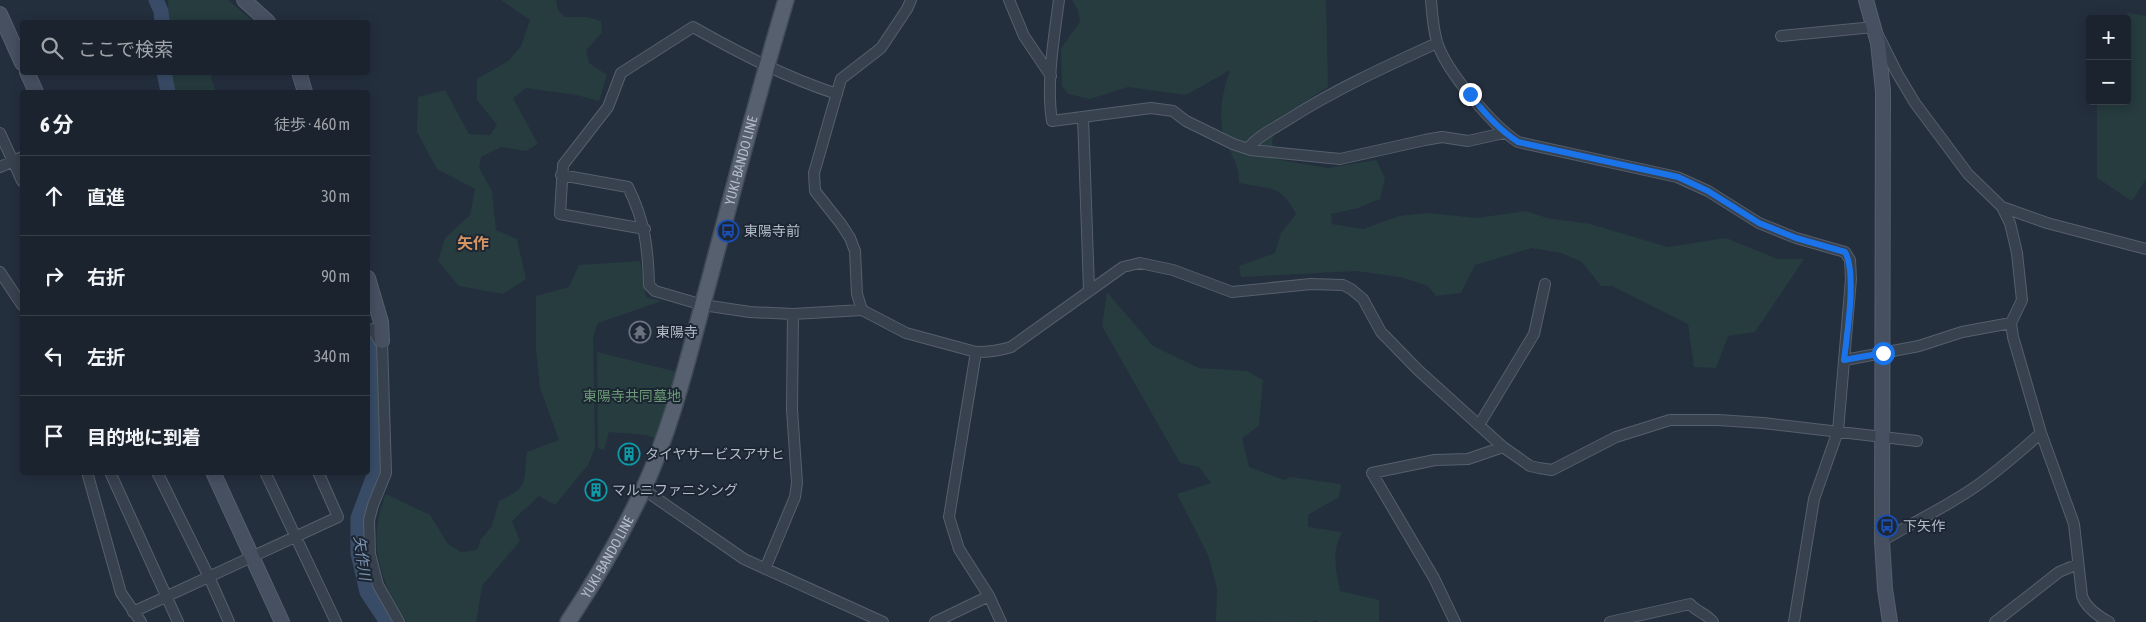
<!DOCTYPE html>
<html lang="ja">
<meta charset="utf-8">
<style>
:root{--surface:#1b232e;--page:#242b36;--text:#f1f3f6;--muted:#a0a4aa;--line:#39404a}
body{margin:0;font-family:"Asap Condensed","Noto Sans JP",sans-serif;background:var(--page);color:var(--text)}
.controls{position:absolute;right:15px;top:15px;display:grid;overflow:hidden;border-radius:5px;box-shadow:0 2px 12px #0003}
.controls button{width:45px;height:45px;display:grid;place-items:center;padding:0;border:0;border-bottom:1px solid var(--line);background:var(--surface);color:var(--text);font:25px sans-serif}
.stop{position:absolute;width:15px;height:15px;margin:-11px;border:4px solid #1a73e8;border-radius:50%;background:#fff}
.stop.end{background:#1a73e8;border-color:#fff;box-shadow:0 1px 5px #0008}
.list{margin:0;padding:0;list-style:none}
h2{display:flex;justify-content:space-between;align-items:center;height:65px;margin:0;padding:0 20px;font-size:21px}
h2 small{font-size:16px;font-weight:400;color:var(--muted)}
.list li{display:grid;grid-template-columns:32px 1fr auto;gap:15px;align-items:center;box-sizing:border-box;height:80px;padding:0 20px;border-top:1px solid var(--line)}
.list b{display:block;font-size:19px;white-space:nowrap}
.list em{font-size:16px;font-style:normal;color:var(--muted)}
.icon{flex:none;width:28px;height:28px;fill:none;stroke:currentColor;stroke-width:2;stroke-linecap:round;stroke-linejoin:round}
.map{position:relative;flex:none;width:2146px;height:622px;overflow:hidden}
.search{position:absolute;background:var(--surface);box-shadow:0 2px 12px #0003;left:20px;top:20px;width:350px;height:55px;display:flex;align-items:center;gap:12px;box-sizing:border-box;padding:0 18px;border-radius:5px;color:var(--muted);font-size:19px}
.panel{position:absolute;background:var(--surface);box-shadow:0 2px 12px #0003;left:20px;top:90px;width:350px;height:385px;border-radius:5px}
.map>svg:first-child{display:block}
.green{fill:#263c3f}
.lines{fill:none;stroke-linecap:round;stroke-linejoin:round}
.river{stroke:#394c67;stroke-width:15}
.street-casing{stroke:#565f6c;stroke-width:12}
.secondary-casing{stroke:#565f6c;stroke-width:16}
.primary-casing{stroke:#414a57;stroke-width:18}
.street{stroke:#38414e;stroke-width:10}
.secondary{stroke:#465061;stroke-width:14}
.primary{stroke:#56606e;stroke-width:15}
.route{stroke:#1a73e8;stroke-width:6}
.labels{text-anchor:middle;stroke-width:4;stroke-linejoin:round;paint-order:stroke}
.street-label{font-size:14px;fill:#b4bcc9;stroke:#1d2633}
.poi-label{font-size:14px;fill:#b4bcc9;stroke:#1d2633;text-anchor:start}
.park-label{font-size:14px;fill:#6b9a76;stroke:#1d2633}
.water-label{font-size:15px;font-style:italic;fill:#7c92b1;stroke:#1d2633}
.quarter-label{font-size:16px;font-weight:bold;fill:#d59563;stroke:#1d2633}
</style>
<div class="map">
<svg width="2146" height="622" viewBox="0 0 2146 622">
<rect width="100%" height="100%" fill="#242f3e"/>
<path class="green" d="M168,0H228L254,22H169Z
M501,0H556L558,10L565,17H587L601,21L602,33L586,50L589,63L607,75L599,101L576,95L526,88L513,98L538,144L526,151L501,147L481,157L479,168L492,191L496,230L517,239L526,279L503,294L459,286L438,261L445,238L470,215L475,189L437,169L417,132L418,97L445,90L469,134L490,135L497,125L477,100V79L508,61L521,46L530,20Z
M1072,0H1326L1328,87L1279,118L1272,141L1275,159L1328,168L1376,160L1385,178L1380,199L1358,208L1331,214L1332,224L1363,229L1399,216L1428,213L1477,218L1526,211L1547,218L1590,224L1668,247L1726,238L1778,259H1804L1755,332L1728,336L1716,368L1694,367L1688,324L1612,286H1601L1582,262L1561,253L1532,248L1475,265L1461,293L1436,296L1428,286L1400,277L1356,271L1241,277L1239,266L1275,253L1281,233L1296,214C1280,183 1270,190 1239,183C1240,162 1225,147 1222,128C1219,108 1224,88 1230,70L1186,95L1128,87L1090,99L1068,94L1062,86L1061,48L1080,22L1078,10Z
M2129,13L2146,16V179L2132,201L2097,178V101H2127V19H2119Z
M167,73H212L211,78L216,92H171Z
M640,261L646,297L662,301L598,323L593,337L595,448L588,465L555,505L539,496L512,521L520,541L482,586L476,622H407C380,581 366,541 386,494L430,515L448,544L461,552L477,550L481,539L492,526L499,501C530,486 523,484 527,452L559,440L540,388L536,348V296L569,287L579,265Z
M1107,292L1153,346L1199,368L1247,371L1263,380L1259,426L1242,438L1249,467L1284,480L1290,477L1341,484L1339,497L1308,515V527L1342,532C1331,552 1336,569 1340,591L1379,600V622H1318L1316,620L1311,622L1216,621L1217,588L1208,555L1177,494L1211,483L1199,467L1180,463L1102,326Z
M597,352L677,372L656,439L646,435L609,432L604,450L598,448Z"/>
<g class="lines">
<path class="river" d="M156,0L161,11L162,22
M164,72L168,92
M368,342L372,353L376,470L358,518V553L367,592L387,622"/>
<g class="street-casing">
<path id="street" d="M1009,0L1024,36L1051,76
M1059,0C1054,37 1046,84 1052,121L1151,108L1173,111L1186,121L1233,144L1251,150L1340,159L1425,140L1442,137L1468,141L1504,133
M1431,0C1432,14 1433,28 1437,42C1446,71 1492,125 1518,142L1677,177L1708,191L1759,223L1796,238L1845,252L1850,260L1851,279L1838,431L1814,499L1794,622
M1781,36L1874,27L1897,73L1915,103L1968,174L2002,207L2010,223L2017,253L2022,300L2011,323L2013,337L2041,433L2074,524L2082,596C2086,608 2098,616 2109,622
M1083,117L1089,289
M0,133L22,181
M1248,148C1259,135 1275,128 1289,119C1336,89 1387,66 1437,43
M0,167L22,157
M561,175L628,187C645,221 648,248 649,285L655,291L703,305L750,312L793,314L862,310L906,333L976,352C988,352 999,351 1011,347L1123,267L1140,263L1173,270L1232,292L1311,284L1343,285L1351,289L1363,299L1381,332L1418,370L1503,447L1530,466L1539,468L1552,470L1616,437L1670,420H1718L1763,423L1917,441
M2002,207L2047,223L2146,249
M645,229L560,214L563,165L608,107L621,73L693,27C741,54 785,77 837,94
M0,272L22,305
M862,310L857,294L855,251L850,238L841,224L815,191L814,173L841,79L881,48L907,9L911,0
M368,332L373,329L378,339L382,341L386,473L373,505L369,520L370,554L378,585L399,622
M976,352L949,517L959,549L989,596L1001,622
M1845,360L1919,346L1962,332L2011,323
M1479,425L1534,334L1545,284
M87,472L121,593L141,622
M110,472L178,622
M157,472L209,577L229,622
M265,472L336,622
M643,489L744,559L883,622
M1882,541C1915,521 1951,505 1982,482C2002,467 2022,450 2041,433
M765,569L795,497L797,483L792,409L793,314
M133,612L338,517L318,472
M935,622L989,596
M1455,622L1434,578L1372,473L1435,460L1468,459L1503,447
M1610,622L1690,604C1697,612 1707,614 1713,622
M1995,622L2059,572L2078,564"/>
</g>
<g class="secondary-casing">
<path id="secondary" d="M244,0L268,22
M1866,0L1878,43L1883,91L1882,541L1885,589L1890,622
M0,14L22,63
M27,72L36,92
M299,72L305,92
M368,278L381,322L382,341
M213,472L282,622"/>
</g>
<g class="primary-casing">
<g id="primary">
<path id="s1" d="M568,622C596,580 621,536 643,490C673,425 690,350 709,281C734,187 758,93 786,0"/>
</g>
</g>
<use href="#street" class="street"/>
<use href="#secondary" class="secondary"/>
<use href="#primary" class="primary"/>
</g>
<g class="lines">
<path class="route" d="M1470,94C1484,113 1498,129 1518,142L1678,177L1708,191L1759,223L1796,238L1845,252C1857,273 1847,334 1844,360L1883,353"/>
</g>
<defs>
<g id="bus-ring" transform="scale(1.125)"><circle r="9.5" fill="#1d2633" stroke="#1a4fb4" stroke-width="1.5"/><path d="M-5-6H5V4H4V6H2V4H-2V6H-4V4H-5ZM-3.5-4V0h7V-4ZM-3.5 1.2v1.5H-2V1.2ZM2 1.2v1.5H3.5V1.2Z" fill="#1a4fb4"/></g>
<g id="temple-ring" transform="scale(1.125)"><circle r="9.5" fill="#1d2633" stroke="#6b7280" stroke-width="1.5"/><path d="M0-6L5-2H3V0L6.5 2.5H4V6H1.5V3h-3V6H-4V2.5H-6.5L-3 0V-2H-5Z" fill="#6b7280"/></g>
<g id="building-ring" transform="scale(1.125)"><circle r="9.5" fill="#1d2633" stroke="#0f9aa8" stroke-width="1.5"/><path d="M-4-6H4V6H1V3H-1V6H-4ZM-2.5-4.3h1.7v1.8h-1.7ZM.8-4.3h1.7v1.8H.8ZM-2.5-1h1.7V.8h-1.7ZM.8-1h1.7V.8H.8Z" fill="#0f9aa8"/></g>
</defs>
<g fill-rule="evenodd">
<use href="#bus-ring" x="728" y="231"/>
<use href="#temple-ring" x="640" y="332"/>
<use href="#building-ring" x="629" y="454"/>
<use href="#building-ring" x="596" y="490"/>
<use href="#bus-ring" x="1887" y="526"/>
</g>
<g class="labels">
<g class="street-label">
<text dy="5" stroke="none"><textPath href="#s1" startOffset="496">YUKI-BANDO LINE</textPath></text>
<text dy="5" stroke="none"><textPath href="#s1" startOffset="76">YUKI-BANDO LINE</textPath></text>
</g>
<g class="poi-label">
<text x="744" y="236">東陽寺前</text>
<text x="656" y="337">東陽寺</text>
<text x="645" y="459">タイヤサービスアサヒ</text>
<text x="612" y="495">マルニファニシング</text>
<text x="1903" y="531">下矢作</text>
</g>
<g class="park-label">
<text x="632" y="401">東陽寺共同墓地</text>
</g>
<g class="water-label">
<text transform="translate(362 558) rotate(82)" y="5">矢作川</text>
</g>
<g class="quarter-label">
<text x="473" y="249">矢作</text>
</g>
</g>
</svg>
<div class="controls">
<button>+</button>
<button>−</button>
</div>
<div class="stop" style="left:1883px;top:353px"></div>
<div class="stop end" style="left:1470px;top:94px"></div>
<div class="search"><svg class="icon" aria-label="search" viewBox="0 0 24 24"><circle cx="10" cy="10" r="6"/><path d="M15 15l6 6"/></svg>ここで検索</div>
<section class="panel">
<h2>6 分<small>徒歩 · 460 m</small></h2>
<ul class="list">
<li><svg class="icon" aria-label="ahead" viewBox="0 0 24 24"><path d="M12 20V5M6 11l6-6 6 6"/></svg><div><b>直進</b></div><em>30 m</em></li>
<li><svg class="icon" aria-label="right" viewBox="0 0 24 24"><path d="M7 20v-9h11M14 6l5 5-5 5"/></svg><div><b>右折</b></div><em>90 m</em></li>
<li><svg class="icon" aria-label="left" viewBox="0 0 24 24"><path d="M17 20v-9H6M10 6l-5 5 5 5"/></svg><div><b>左折</b></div><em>340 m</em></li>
<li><svg class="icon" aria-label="arrive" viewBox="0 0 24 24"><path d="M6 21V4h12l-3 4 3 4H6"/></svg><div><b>目的地に到着</b></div></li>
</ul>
</section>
</div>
